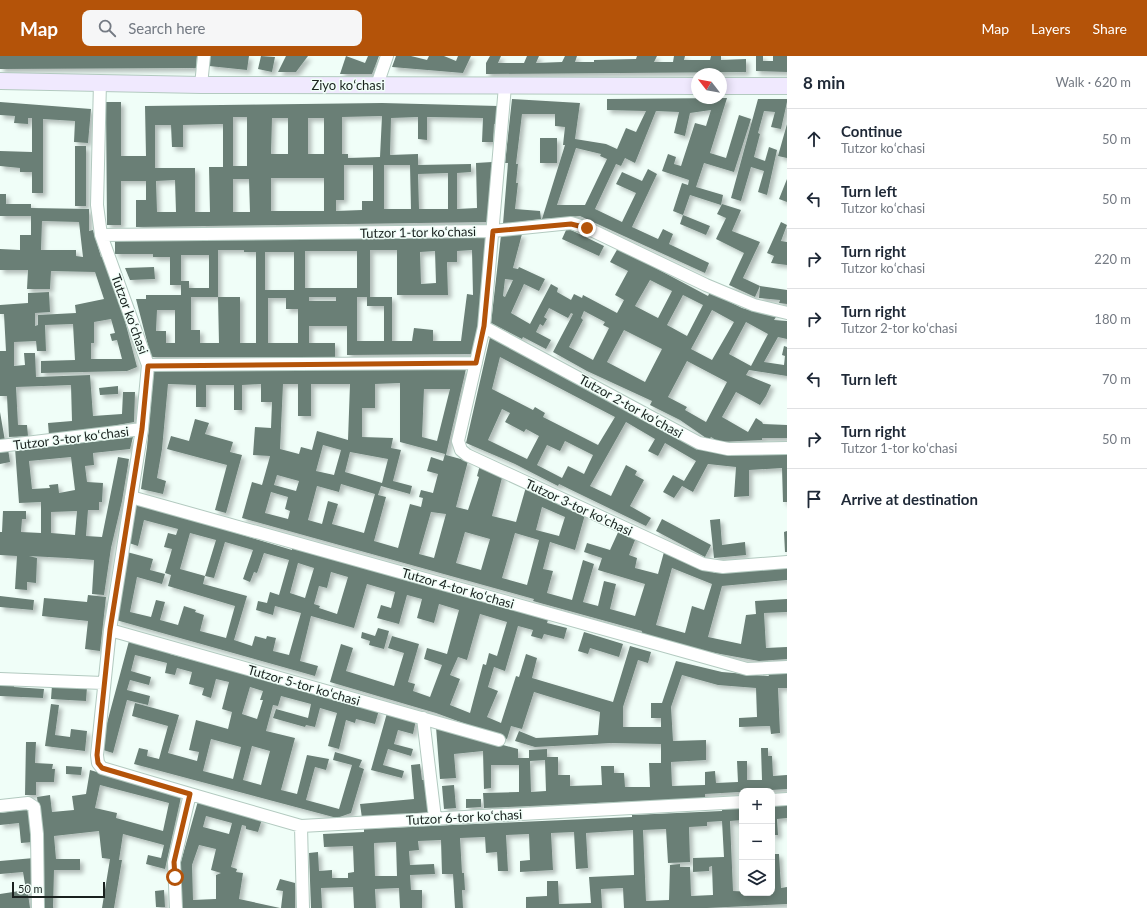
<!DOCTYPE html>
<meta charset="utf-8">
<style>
:root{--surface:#fff;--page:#f6f6f7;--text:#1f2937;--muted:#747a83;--line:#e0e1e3;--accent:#b45309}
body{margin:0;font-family:Lato,sans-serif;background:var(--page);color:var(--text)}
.controls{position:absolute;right:12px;bottom:12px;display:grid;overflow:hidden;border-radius:8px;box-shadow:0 2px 10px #0003}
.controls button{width:36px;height:36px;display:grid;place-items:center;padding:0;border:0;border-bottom:1px solid var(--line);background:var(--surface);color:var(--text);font:20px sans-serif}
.compass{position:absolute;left:691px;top:12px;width:36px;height:36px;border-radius:50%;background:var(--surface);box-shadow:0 2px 10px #0003;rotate:301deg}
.scale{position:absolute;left:12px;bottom:10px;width:93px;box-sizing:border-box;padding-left:4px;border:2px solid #19211e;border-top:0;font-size:11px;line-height:14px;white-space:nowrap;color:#19211e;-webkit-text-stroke:3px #f0fef8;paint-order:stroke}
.stop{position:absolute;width:12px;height:12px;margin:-9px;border:3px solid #b45309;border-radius:50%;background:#fff}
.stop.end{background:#b45309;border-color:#fff;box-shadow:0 1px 4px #0008}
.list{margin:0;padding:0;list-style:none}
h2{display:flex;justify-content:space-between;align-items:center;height:52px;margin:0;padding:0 16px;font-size:17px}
h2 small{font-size:13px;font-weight:400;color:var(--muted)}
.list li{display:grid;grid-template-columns:26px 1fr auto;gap:12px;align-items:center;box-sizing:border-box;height:60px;padding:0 16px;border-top:1px solid var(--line)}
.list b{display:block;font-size:15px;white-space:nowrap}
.list p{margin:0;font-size:13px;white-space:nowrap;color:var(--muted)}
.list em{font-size:13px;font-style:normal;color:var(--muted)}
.icon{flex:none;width:22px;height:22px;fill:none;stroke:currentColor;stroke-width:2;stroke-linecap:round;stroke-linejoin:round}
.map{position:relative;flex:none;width:787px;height:852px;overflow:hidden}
header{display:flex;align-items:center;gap:24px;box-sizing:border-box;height:56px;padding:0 20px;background:var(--accent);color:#fff}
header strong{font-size:19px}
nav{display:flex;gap:22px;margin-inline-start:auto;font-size:14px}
.search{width:280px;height:36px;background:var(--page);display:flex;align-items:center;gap:10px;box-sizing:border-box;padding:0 14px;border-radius:8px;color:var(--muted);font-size:15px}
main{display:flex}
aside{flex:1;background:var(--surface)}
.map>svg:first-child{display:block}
.building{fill:#6a7f76;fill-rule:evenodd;filter:url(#shadow)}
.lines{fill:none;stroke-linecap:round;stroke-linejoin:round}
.street-casing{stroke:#b3cac0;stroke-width:14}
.secondary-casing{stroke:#b3cac0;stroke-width:18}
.street{stroke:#fff;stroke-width:12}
.secondary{stroke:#f0e9fe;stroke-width:16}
.route{stroke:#b45309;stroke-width:5}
.labels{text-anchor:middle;stroke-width:3;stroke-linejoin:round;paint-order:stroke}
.street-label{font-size:13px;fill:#19211e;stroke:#f0fef8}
</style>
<header>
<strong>Map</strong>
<div class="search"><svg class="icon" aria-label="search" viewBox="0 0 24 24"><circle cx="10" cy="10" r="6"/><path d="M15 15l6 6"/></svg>Search here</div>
<nav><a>Map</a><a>Layers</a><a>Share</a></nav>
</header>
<main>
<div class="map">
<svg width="787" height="852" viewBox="0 0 787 852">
<defs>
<filter id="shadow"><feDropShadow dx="3.5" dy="3.5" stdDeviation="2" flood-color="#0004"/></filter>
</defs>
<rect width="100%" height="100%" fill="#f0fef8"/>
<path class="building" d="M0,0H197L196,12L0,13Z
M210,0H249L247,14L209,10Z
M261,0L275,1L272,16L258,13Z
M286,0H308L296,16H278Z
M346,0L365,7L368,0H379L372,18H340Z
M396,0H411L427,4L429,0H444L456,5L458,0H471L463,17L392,11Z
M490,0H501L498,7H524L527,0H539L536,7L562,6L565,0H577L575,6H594V4L636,3L637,0H657L654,6H673L674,0H685L684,4H710L711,0H721V4L746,3V16L486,18V7Z
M756,0H763V5H773V0H787V16L756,15Z
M727,42L710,97L726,102L739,59L751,63L734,116L704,107L696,131L723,139L721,149L690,139L683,159L673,155L682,127L688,129L689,124L662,115L668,98L676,101L674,108L681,110L695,67L706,70L711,54L690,57L685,80L674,77L679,56L656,55L635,107L625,102L621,110L616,108L595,153L622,166L636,137L616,128L622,116L642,125L648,113L657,118L632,171L658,183L663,173L673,178L669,188L709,207L705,217L580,160L542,163L565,89H563L565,71L555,70V58H522L516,108H518L516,127H518L515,153L540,155L541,163L503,168L508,107H505L512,43L580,47L575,83L606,88L617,93L626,72L636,76L646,55L607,54V43ZM576,92L601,98L600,100L607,103L585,149H557Z
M758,43H787V46L781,73L771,71L775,56L764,55L758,77L760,78L754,101L765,105L769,91L777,94L767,139L758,136L764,115L751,111L741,145L731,142Z
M0,46L91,53L88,87L74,86L75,65L43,63V137H32V116H20V112L0,110V95L32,96V62H28V68L14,67L15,60L0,59Z
M106,46H121V100H146L145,50L382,47L498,50L497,68H494L493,86H482L483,62L427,61V84L418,83V61L391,62L390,99L418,98V109L471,108V116L457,117V153L477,152L476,107L492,106L488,166L136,171V144H146V125H121V169H107ZM382,60L380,101L348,102V98H342V61ZM233,61H247V110H233ZM272,62H288V98H271ZM308,62H324V98H308ZM223,68V111H209L210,156H195V112H155V69H171L172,91H183V69ZM344,109H373V145H362V154L336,155V144H344ZM384,109H410L411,153H384ZM448,117V153H419L418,118ZM271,122H324V155H271ZM233,123H249L250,156H233ZM175,124L176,156H157L156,125Z
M787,68V102L778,100Z
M540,82H557V107H540Z
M75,90H86V150H75Z
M787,123V146L779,143Z
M0,138H6V148H31V152L89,153V175L93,174L101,201H102L121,250L137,311L127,315L41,317V305L75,304L73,268L45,269L46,295H37L36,285L14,286V310L25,309L24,297H35L36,321L90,319L93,360L122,358L123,336H135L134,366L85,375L49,379L48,367L72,365L71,329L16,331L18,369H27L28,380L9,381L7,340H0V295H6L4,258H0V249L28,247V237L49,236L50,256L35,257V270L38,269V259L76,257L75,249L104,243L95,216L51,215L50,233H27L28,214H0V193L20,194V179H31V160H0ZM42,165L79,166L83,201L76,200V194H41ZM111,263L115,277L110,278L112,285L117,284L122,303H91V287H94V266Z
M722,148L741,154L732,175L760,186L743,222L760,230L755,241L729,229L744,197L716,183L726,162L717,158Z
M683,159L710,170L706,179L680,168Z
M781,166L787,169L781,185L787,186V209L771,207L774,200L767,197Z
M567,172L604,190L599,200L562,183Z
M522,178L513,212L518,213L519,211L545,223L539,235L524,228L511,257L530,268L551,228L558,232L557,236L571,244L574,238L582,242L583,239L617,257L624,244L615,239L628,215L610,206L618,192L708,240L710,236L742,252L776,261L774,264L787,265V283L778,281L764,306L784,309L785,300L782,299L784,290L787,291V320L749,314L746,319L771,329L766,340L760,349L736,336L722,361L748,376L756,362L762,366L763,368L787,369V382H762V384L719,386L711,381L709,384L680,364L650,349L652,345L587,315L553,296L573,258L571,257L568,262L549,252L544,261L547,263L543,270L540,268L536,276L551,284L546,293L523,281L522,283L491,267L501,179ZM505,223L513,224L505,241L503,240ZM650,224L672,235L658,262L635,250ZM683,239L703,249L687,280L667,269ZM712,254L734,266L712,304L691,293ZM584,255L605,266L603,269L609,272L593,304L569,291L583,264L581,262ZM746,266L768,278L751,310L729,298ZM624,274L662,293L645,326L607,306ZM687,305L727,326L706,366L685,354L687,351L668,341Z
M486,180L482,239L474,298L347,299V270H309V287H335V301H151L136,243H146V239H181V229H170V201H153V198H115V185ZM218,194H244V196H256V287H240V241H218ZM370,194H397V239H448L447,206H457V195L472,194L473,239L467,238L461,285H433V274L414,272L412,285H392V241H370ZM305,195H357V232H305ZM435,195L436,227L421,228L420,196ZM265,196H294V234H265ZM181,199H209V232H189V225H181ZM191,241H218L219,287H200V274H191ZM309,241H336V245H309ZM357,241H367V250H384V285H357ZM268,242H286V253H298V287H268ZM157,254H175V287H166V275H156Z
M154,211L155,223L130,224L125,212Z
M760,230L787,234V248L779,247L780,244L759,242Z
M490,281L621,348L702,394L749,399L787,397V446H783L782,412L749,414V440L734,441L736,411L708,408L693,436L682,430L674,442L663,436L673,419L684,425L696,405L665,387L658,400L648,395L655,383L626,366L590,430L611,440L626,409L637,415L635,419L644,424L630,450L651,462L646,470L559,428L558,430L515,408L466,387ZM500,301L615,361L598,389L543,361L545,357L535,351L533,354L492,333ZM502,353L510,357L505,366L524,376L526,373L539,380L527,403L488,384ZM565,385L593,399L584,418L568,410L562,422L537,409L547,389L560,395Z
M466,313L446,399L468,405L456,451L468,454L479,421L477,420L480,409L503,418L492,460L516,466L526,431L586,455L575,494L550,486L543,513L553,515L547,537L572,544L583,504L594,508L583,546L598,550L604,525L616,528L610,553L635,560L645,528L598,514L602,502L584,496L587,487L610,494L620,472L637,479L629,499L637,502L635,512L658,518L664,496L715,517L787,510V524L722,530L708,581L741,588L746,559L756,558L755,545L787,543V556L764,557L766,592L787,591V603L759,605L693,593L641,579L642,575L533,545L534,543L242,462L252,426L262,429L269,404L270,400L253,399L255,371L271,372L272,346H261V328L242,329V354H234V329H206V351H196V329L168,328L162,393L157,422L166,425L163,438L141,433L147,391L154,314ZM400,327V386L445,398L443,405L431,401L427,415L438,418L433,437L421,434L419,441L423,442L421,451L410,448L398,492L374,485L386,441L378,439L381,430L410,438L412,430L393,425L401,394L391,392L393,382L362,381V352H375V328ZM283,328H298V360H311V328H350L348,384L317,375L312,394L301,391L299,398L280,393ZM424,333H450L437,385L422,381ZM323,389L341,394L334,419L316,415ZM350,396L388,403L382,427L345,416ZM277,419L299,425L296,435L274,429ZM341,428L375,438L364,477L332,468L338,448L328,445L322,468L308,464L317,430L339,436ZM271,436L288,441L285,453L290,455L288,463L265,457ZM542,451L565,461L559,480L536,474ZM431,456L446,458L434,502L419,498ZM465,476L490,483L481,514L456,507ZM515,477L539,484L527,529L502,522ZM672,512L712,528L704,554L692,550L685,577L656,569Z
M118,330V338L100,339L99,332Z
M0,356L5,385L0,386Z
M195,363L209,367L205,378L233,386L230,396L242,399L226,457L215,454L227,409L167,393L171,380L189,385Z
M133,381L130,393L93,397L94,409L85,410L87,426L103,427L102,446H99V454H88L86,480L102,481L118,401L129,403L122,445L111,492L104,539L92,538L94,504L67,502L29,500L37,502L36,527L27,526V534L15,533L17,500L0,499V476H2L3,455H26V463H22L21,476L41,477V446L19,447L15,392L82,384L83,387ZM71,401L75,434L59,437L58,428L49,429L50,432L32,433L29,405ZM77,455L75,479L51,477V456Z
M8,393L10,406L0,408V394Z
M136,447L292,494V491L475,543L548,564L547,567L567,572L564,583L544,578L542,583L531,580L533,574L518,570L505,615L494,611L488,631L498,635L487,661L501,667L516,620L519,621L526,598L537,602L532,622L613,646L630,590L651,596L648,607L638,604L623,651V671H661V662H651V647H662L676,605L722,616L769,620L768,618L787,617V632H778L780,677L771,678L770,670L739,671V662L757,661L756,632L718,629L682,619L671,651L673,685L706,684V704L671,706L672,730L705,729V716L715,715L716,727L738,726L737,705H747V724H762L761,692H768V700H772L773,720L787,719V733L705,738V742L484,752L483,737L519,736V709H491V732L484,733L483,695L454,698L456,722L440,723L436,671L518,693V702H529V694L547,693V701H558V719H570V730L602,729L601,710H614V717H624L625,731H650L649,707H661V688L611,687L535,691L515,685L519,675L536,682L598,679L600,656L534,636L522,673L511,670L507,683L436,657L330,626L341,588L353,592L346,615L394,630L404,597L388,592L392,580L419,588L408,626L415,628L413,635L430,641L442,609L424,603L427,592L447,598L459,554L439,548L434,567L417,562L422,543L407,539L399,568L377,562L381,549L391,552L395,536L367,528L354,572L311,560L300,605L318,610L315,620L116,564L127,507L124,506L127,496L153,503L150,514L165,518L162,528L137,521L130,556L151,561L156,544L165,546L160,564L178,569L184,550L196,554L195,556L204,559L200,575L226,582L235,550L168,530L171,519L165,517L172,493L164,491L168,477L176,479L178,473L144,464L138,490L129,487ZM190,477L216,484L205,520L180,513ZM225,486L253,494L243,523L250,526L254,516L257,517L264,497L289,504L279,539L270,536L267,547L258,545L256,554L273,559L275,550L301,557L289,599L273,595L276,582L267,580L266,583L255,580L252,590L234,584L247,540L203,528L205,520L214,522ZM298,507L314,512L305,542L290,537ZM331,516L348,521L337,558L319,552L320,550L314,548L319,530L327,532ZM480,558L507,566L497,600L489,597L486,609L483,608L470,657L450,649L460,623L450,619L458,601L467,604ZM545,704L546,735L531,736L530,705Z
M662,463L711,489L705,501L656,475Z
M720,463L722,489L745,486L746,499L714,502L710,464Z
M787,475V496H785L784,476Z
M88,539L106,541L100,595L85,593L88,565L42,560L44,542L87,546Z
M0,540L34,544L33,554L0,551Z
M378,572L389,575L384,593L369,589L370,585L361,582L362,576L375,580Z
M584,576L623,588L619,601L590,592L588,598L578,595Z
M129,585L170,596V598L379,654L375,668L356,663L355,667L346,664L339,693L328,690L337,657L320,652L315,671L306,669L305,671L273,662L276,653L308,662L311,648L281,640L278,650L273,649L266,675L295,682L281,734L297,738L307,699L329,703L326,714L315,711L306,744L339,753L352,709L333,704L335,696L362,704L359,711L364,713L351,757L337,762L134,708L139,692L148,694L147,700L159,703L168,670L132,660L135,647L179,659L168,697L197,705L199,696L189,694L196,664L228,673L232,656L222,653L229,626L216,623L211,642L202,639L204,632L189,628L192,616L177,612L175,619L165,617L167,607L135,599L131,615L151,621L149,629L130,624L127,634L150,640L148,649L127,644L113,697L100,693ZM250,631L263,635L260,644H263L257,663L242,658ZM211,683L241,691L233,723L203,715ZM252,690L270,695L261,729L243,724Z
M0,626L15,627L14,631L44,633L43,642L0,640Z
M52,629L87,631L86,645L51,643Z
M51,648L59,649L55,679L70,681L71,673L87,675L85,695L45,690Z
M387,657L416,664L413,678L398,674L394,688L413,693L411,700L388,693L383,709L404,715L402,722L371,714Z
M26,686H36L35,707L53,708L52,713H55L54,726H36V739H25Z
M420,708L422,724H424L428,756L362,762L360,748L414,743L411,709Z
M66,710L82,711L81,719L66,718Z
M90,714L181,741L165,813L146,808L148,799L161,802L164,789L123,778L119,804H122L114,852H102L110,803L102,802L99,775L54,780L56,803H80V814H54L53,852H41L40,768L37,741L50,739L52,756L74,754L72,740L86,738ZM100,729L169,747L163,775L116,762L117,757L95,752Z
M454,729L456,752L444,753L442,730Z
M466,743H481V751L466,752Z
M198,745L262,763L258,776L246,773V770L242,769L231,811L237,813L236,816L243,817L239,843L280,852H182L180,809ZM206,760L232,767L229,778L203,771ZM199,789L216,793L211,814L221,817L216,819V843L193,844L192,809Z
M787,749V762L777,763L778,779H772V750Z
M742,751V764L730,765L733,835L772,837V798H779L781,832L787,831V848L707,852H624L623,832L601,833L602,852H526V841L547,840V825H558L559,848L591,847L589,821L634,819L633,774L586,777L588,812L576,813L574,776L551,777L553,814L520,816V805L530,804L529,778L506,779L508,815H498L497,796L486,797L485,781L460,782L462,817H464L465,834H462L463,852H455L453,818H442L441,784L418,785L419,794L409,795L410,809L434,808L435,818L410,819L411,834H422V852H400L399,832L375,833L376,852H354L353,831L321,832L322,852H311L309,797L318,796L319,815L332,814V822H348V817L354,816L353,790L324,791L323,778L364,776V773L632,761V759L722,755V753ZM722,765L724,801L693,802V816L709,815V811L712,810L713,839L691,840L690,811H680V808L670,809L669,844L646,845L643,774L666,773L668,807L690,806L689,771L707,770V766ZM396,786L397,820H375L374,787Z
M30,753L33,786L21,787L19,767L0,769V757Z
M34,802L36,836L28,838L30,852H0V838L26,834L23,816L0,818V805Z
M280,823L295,827V852H281L283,835L276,834Z
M164,834L165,851H156L155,835Z"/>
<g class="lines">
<g class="street-casing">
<path id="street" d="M100,26L97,149L101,179L148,309L142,373L110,574L97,699L98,707L102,712L190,738L174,806L176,852
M201,29L204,0
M377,29L387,0
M505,30L484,271L458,385L461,394L467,399L703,508L723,511L787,506
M101,179L493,175L571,167L587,172L706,229L754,249L787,257
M484,271L699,387L728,393L787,392
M148,309L476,307
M0,390L142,373
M131,441L747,613L787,611
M110,574L499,684
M0,623L103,627
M423,662L435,762
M190,738L301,770L742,746
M772,744L787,743
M0,750L28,747L34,751L37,778L38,852
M301,770L303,852"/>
</g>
<g class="secondary-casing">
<path id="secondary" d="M0,25L201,29L697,30
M721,30H787"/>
</g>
<use href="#street" class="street"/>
<use href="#secondary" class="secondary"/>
</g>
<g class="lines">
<path class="route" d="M175,821L174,806L190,738L102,712L98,707L97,699L110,574L142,373L148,310L476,307L484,270L493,175L571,168L587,172"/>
</g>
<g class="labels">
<g class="street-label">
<text x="348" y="34">Ziyo koʻchasi</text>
<text transform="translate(418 176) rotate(-1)" y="5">Tutzor 1-tor koʻchasi</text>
<text transform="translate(130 258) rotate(70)" y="5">Tutzor koʻchasi</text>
<text transform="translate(631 350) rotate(29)" y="5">Tutzor 2-tor koʻchasi</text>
<text transform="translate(71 382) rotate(-7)" y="5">Tutzor 3-tor koʻchasi</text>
<text transform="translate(579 451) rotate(25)" y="5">Tutzor 3-tor koʻchasi</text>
<text transform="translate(458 532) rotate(16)" y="5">Tutzor 4-tor koʻchasi</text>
<text transform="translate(304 629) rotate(16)" y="5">Tutzor 5-tor koʻchasi</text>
<text transform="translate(464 761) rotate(-3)" y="5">Tutzor 6-tor koʻchasi</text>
</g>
</g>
</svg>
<div class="controls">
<button>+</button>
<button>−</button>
<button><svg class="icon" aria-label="layers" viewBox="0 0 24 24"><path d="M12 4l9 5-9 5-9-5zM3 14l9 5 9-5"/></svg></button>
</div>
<svg class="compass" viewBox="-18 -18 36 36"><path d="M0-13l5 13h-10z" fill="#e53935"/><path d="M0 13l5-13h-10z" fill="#747a83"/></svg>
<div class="scale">50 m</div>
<div class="stop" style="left:175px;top:821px"></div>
<div class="stop end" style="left:587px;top:172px"></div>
</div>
<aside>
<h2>8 min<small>Walk · 620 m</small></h2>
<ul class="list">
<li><svg class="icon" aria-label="ahead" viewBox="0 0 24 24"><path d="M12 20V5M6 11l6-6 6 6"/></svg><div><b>Continue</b><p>Tutzor koʻchasi</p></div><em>50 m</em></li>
<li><svg class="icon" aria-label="left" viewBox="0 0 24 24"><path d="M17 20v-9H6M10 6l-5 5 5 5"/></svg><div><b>Turn left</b><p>Tutzor koʻchasi</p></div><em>50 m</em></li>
<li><svg class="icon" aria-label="right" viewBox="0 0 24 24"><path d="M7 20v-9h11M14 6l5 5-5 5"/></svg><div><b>Turn right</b><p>Tutzor koʻchasi</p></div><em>220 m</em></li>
<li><svg class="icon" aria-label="right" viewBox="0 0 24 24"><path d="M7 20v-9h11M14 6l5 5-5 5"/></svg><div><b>Turn right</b><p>Tutzor 2-tor koʻchasi</p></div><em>180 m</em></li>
<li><svg class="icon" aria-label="left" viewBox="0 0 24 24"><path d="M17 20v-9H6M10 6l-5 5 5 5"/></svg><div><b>Turn left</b></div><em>70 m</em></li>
<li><svg class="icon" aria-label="right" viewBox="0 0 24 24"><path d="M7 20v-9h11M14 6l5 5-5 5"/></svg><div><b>Turn right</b><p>Tutzor 1-tor koʻchasi</p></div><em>50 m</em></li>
<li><svg class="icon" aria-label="arrive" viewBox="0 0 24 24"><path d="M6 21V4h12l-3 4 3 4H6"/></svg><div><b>Arrive at destination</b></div></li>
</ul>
</aside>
</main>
